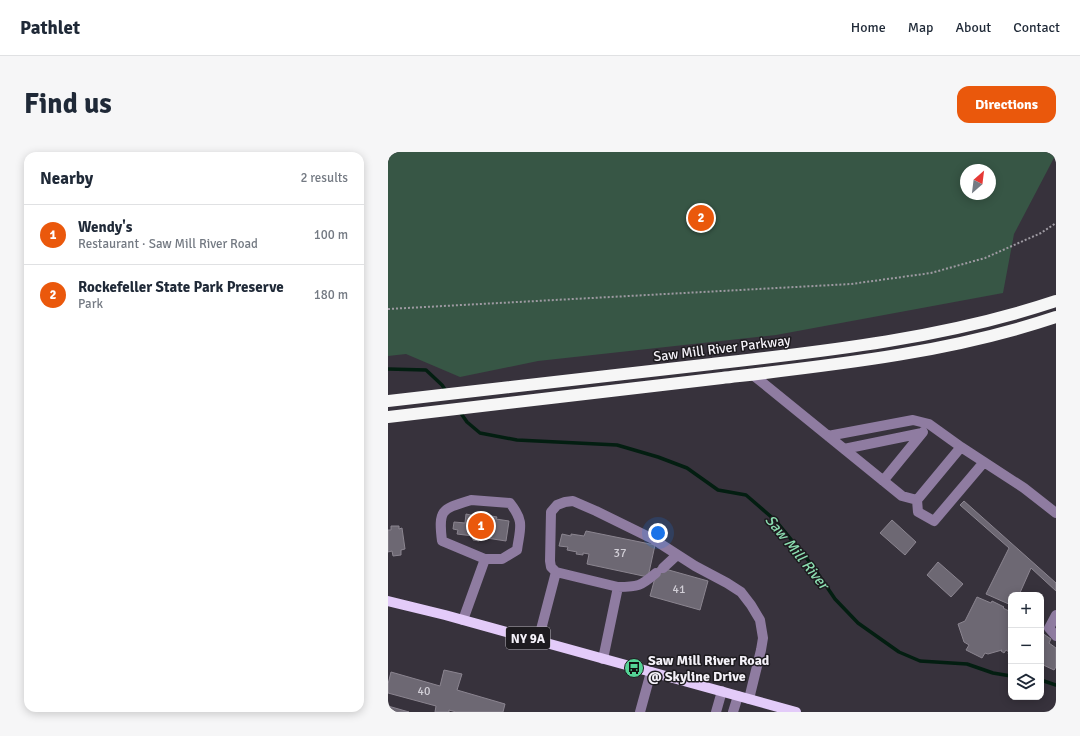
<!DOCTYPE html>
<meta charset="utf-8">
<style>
:root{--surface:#fff;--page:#f6f6f7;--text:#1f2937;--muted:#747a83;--line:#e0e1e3;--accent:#ea580c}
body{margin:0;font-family:Signika,sans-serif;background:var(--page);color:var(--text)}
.controls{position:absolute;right:12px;bottom:12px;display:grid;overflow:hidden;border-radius:8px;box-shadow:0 2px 10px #0003}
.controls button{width:36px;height:36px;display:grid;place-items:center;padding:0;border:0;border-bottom:1px solid var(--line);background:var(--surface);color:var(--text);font:20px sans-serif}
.compass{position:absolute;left:572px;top:12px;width:36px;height:36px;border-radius:50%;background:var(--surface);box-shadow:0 2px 10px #0003;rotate:28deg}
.you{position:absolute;left:270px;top:381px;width:14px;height:14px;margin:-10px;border:3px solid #fff;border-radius:50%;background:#1a73e8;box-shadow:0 0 0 6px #1a73e833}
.badge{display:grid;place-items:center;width:26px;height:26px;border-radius:50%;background:var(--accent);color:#fff;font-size:13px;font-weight:700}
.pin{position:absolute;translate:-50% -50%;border:2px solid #fff;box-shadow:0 1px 4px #0006}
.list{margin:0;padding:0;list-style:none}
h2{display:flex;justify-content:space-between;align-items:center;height:52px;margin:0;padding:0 16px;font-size:17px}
h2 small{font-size:13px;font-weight:400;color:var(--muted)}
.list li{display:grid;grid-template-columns:26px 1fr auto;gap:12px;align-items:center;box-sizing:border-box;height:60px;padding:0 16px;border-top:1px solid var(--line)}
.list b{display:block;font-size:15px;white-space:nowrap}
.list p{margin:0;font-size:13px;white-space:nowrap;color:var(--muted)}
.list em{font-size:13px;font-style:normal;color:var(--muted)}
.icon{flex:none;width:22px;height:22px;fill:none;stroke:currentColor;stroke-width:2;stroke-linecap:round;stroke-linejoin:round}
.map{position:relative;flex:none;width:668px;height:560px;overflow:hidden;border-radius:12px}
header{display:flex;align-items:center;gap:24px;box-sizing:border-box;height:56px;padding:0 20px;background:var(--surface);border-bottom:1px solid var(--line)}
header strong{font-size:19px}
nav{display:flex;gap:22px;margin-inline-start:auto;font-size:14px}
.intro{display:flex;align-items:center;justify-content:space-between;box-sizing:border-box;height:96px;padding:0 24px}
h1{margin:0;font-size:28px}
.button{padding:10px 18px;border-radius:12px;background:var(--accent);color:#fff;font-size:14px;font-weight:700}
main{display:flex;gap:24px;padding:0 24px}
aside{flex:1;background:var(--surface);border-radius:12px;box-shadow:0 2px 10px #0003}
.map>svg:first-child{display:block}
.green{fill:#375645;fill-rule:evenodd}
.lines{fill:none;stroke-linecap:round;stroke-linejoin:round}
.stream{stroke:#031e11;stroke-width:3.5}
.building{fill:#6d6873;stroke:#8b8590}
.path{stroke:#9e9aa2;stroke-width:2;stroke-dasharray:2 2;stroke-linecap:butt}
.minor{stroke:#8f7ca1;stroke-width:10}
.major{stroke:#e3cbf9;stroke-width:10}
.highway{stroke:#f6f6f6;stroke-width:12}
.labels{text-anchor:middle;stroke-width:3;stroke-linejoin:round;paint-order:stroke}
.number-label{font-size:12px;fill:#d2cfd7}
.shield{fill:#1d1b1f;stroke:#b4b1b7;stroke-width:1}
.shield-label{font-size:13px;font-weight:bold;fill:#f4f1f8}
.street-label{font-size:14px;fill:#f4f1f8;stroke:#1d1b1f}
.poi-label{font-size:14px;font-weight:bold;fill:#f4f1f8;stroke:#1d1b1f;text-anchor:start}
.water-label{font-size:15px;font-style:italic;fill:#8bddb0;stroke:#1d1b1f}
</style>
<header>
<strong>Pathlet</strong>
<nav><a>Home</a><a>Map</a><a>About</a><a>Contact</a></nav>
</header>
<div class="intro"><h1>Find us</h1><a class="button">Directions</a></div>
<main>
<aside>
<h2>Nearby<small>2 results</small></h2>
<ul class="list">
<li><span class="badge">1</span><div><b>Wendy's</b><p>Restaurant · Saw Mill River Road</p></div><em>100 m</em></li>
<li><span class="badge">2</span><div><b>Rockefeller State Park Preserve</b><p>Park</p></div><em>180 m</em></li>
</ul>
</aside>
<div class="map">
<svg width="668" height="560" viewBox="0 0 668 560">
<rect width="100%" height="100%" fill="#37323c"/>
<path class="green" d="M0,0H668V2L626,82L615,141L388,183L150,209L72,225L18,202L0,204ZM578,18H602V42H578Z"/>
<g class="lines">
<path class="stream" d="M0,217L38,218L54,233L58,239
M72,260L79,270L92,281L129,288L229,293L270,305L299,316L330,338L358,343L388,369L424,413L447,447L470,471L511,500L532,509L579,512L605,521L623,524
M653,528L668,533"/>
</g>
<path class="building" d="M576,349L668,431V439L643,416L631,443H623V453L598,442L621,396L572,353Z
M78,362L92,365V362L109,365L108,367L121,369L118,389L92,385L91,389L85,388V384L69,382L70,378L65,377L66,370L77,371Z
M504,368L528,390L517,403L492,381Z
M3,374H11V377L14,376L17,397L13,398V403L5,404L4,399L0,400V378H3Z
M198,379L267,393L260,425L199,412L201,402L195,401V403L188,402L189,400L179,398L180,395L171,394L174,382L183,384V382L196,384Z
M550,410L575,432L563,445L539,423Z
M270,415L320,429L312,458L262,444Z
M589,445L603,451L604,449L616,455L615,456L623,460V503L620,502L621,500L618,498L616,501L613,499L614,498L600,502L597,501L594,506L578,498L581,493L576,490L570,472L577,469Z
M654,481L663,487L661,491L668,496V515L666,518L653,512Z
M56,518L74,522L69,538L117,552L115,560H68L61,558V560H47L48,554L0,541V532L3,520L52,534Z
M0,554L21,560H0Z"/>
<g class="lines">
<path class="path" d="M0,157L463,132L543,121L597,106L653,81L668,71"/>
<path class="minor" d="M365,223L514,344L529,348
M440,284L525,268L541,272L573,295
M456,297L534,281
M596,310L546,369L530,360L529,348L573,295L636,336L668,361
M495,329L535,280
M83,348L122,351C137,370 132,376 129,398L114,407H97L54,389C50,357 54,357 83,348Z
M275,416L289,403
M168,420L163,415L162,409L163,360L169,353L177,350L185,349L208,359L265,387L307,414L339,431L353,440L363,453L372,468L375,486L373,498L361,547
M230,435C250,435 253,434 268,421
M668,463L661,476L668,484
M75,468L97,407
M150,489L168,420L230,435L215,507
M252,560L263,520
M328,560L334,539
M345,560L350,544"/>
<path class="major" d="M0,449L57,463L408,560"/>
<path class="highway" d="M0,249C108,237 216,225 324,212C440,199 557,186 668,149
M0,265C111,252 223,239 334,226C446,213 561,201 668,165"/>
</g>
<defs>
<g id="bus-disc" transform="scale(1)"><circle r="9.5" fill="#54d396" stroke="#1d1b1f"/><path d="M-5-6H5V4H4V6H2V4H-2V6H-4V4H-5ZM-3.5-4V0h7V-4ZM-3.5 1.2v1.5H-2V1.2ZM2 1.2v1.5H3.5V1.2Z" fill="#111"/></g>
</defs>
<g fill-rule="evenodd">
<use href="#bus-disc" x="246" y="516"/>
</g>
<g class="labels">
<g class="number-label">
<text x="232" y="405">37</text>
<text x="291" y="441">41</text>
<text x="36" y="543">40</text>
</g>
<rect class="shield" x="118" y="475" width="44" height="22" rx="3"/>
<g class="shield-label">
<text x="140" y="491">NY 9A</text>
</g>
<g class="street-label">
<text transform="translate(334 196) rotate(-7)" y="5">Saw Mill River Parkway</text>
</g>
<g class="poi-label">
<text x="260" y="513">Saw Mill River Road<tspan x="260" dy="16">@ Skyline Drive</tspan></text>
</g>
<g class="water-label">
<text transform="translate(409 400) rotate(51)" y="5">Saw Mill River</text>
</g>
</g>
</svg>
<div class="controls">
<button>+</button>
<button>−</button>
<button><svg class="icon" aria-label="layers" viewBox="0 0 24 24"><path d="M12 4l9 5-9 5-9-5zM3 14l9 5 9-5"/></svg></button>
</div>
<svg class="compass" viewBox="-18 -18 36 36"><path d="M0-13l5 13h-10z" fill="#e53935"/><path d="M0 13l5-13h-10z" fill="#747a83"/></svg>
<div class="you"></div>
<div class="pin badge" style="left:93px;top:374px">1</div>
<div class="pin badge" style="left:313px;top:66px">2</div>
</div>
</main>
